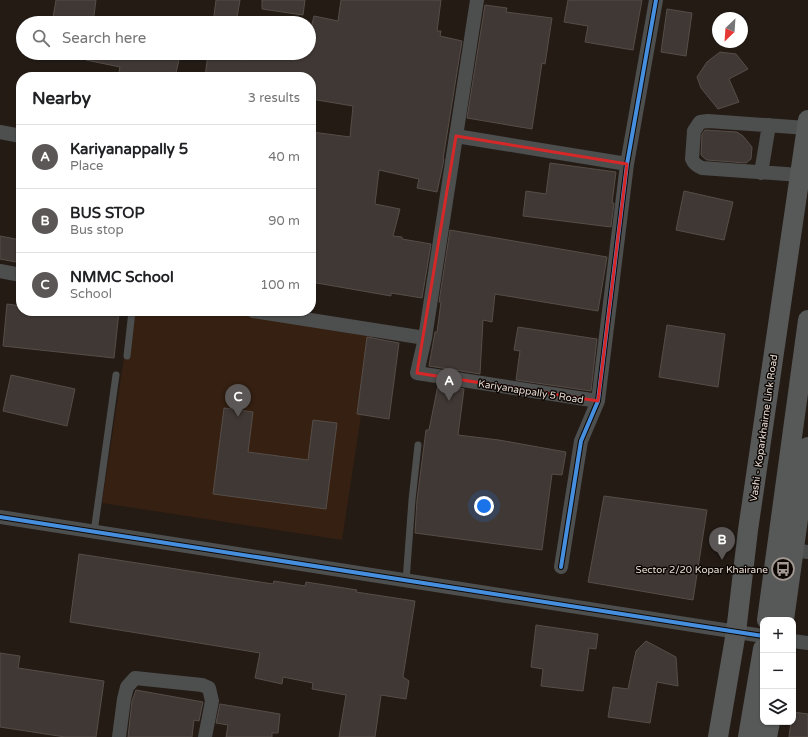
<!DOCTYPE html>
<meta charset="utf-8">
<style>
:root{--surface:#fff;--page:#f6f6f6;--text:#202124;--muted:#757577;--line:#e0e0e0;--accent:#5b5756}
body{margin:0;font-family:"Varela Round",sans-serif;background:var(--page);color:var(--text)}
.controls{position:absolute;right:12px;bottom:12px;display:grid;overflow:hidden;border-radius:8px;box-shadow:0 1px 3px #0004}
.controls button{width:36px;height:36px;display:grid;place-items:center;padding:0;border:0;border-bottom:1px solid var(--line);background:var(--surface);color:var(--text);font:20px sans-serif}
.compass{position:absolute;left:712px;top:12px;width:36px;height:36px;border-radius:50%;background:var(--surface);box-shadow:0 1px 3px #0004;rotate:205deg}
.you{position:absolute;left:484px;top:506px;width:14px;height:14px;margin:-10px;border:3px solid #fff;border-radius:50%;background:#1a73e8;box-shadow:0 0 0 6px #1a73e833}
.badge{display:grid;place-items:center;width:26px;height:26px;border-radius:50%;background:var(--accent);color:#fff;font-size:13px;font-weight:700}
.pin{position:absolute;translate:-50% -33px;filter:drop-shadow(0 1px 2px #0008)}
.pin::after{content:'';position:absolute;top:21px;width:14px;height:12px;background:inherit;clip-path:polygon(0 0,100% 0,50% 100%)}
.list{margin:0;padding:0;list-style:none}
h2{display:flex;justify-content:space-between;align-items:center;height:52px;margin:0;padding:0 16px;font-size:17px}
h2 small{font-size:13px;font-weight:400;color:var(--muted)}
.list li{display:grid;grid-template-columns:26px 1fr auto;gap:12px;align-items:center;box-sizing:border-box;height:64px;padding:0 16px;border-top:1px solid var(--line)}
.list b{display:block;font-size:15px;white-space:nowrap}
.list p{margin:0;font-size:13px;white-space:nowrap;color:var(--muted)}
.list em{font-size:13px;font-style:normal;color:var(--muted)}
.icon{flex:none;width:22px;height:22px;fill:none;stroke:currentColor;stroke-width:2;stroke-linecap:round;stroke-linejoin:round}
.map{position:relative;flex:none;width:808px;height:737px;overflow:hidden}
.search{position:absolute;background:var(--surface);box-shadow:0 1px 3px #0004;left:16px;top:16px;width:300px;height:44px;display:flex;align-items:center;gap:10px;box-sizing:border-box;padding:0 14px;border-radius:22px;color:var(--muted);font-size:15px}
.panel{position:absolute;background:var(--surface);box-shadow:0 1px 3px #0004;left:16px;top:72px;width:300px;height:244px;border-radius:16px}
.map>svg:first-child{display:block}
.built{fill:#352012}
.building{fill:#403834;stroke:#564d48}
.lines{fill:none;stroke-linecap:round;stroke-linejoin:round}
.lane{stroke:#4d4e4e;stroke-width:7}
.street{stroke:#4d4e4e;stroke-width:14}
.secondary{stroke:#575959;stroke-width:20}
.cycleway-casing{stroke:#0d0704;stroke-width:6}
.cycleway{stroke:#468fdf;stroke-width:4}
.marked{fill:none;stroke:#d62828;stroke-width:3;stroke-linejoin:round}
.labels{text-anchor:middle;stroke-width:3;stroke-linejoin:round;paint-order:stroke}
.street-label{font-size:10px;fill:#e9ddd6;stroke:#0d0704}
.poi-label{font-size:10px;fill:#e9ddd6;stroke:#0d0704;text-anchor:end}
</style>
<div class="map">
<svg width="808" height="737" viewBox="0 0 808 737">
<rect width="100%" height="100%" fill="#241b15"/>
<path class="built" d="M131,311H247L374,331L342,540L102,503Z"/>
<path class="building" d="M56,0H96L93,23H52Z
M216,0H240L236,23H213Z
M262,0H305L303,15L262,9Z
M341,0H441L437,31H441L440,36L462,41L443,159H444L443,164L437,192L417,188L419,179L379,170L375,204L400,209L393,236L402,237V239L431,244L422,298L391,293V296L311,282V141L312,132L350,137L353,106L311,99V77H251L228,75V77H205L208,54L243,60L244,53H309V36L314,16L338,21Z
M568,0H642L633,50L585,42L588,26L564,22Z
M485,5L507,8L506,12L552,18L545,64L542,63L532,129L467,118Z
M667,9L692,13L686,56L661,52Z
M720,52L736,54L748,69L729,79L739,102L718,109L701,88L697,77L707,62Z
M86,53H151L179,60L175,77H118L120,67L86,60Z
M705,130L737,132L743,136L752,147L751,159L746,163L707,160L704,158L701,155L702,134Z
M550,163L616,172L612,203H614L611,227L523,216L526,191L546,194Z
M684,191L733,202L724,240L676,230Z
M450,230L607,257L598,311L495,294L492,322L483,320L480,374L429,366L435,332H437L441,302H439Z
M0,236L21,240V263L0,259Z
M7,304L21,306V311H119L114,358L3,346Z
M667,325L725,334L718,387L659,377Z
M518,327L597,339L591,391L516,380L520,351L514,350Z
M367,337L399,343L389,419L357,414Z
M11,375L75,389L67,426L3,411Z
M438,385L464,389L458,435L499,440L566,452L562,475L552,474L542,550L415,533L417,500L426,430H429Z
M224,408L253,412L248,452L308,460L313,420L337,423L326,509L213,494Z
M604,496L707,510L693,600L588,582Z
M79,554L273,584L274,581L305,586L306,582L357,590L356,592L415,601L403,677L409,681L406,699L381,695L375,737H339L346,695L312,689L313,683L283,677L282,684L255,678L260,653L70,622Z
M536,625L598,634L596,649L589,648L583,691L541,686L543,669L531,667Z
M646,641L676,657L678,686L657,682L650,723L608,717L613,687L628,689L636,651Z
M0,653L20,656L18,668L104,681L96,737H65L0,727Z
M136,690L203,702L199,721L194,720L192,737H128L132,701Z
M220,704L280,714L278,733H272V737H226L228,725L216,723Z
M793,712L808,714V737H789L791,722H793Z"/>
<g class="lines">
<path class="lane" d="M127,356L132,311
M94,532L116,375
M406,581L412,500L418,445"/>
<path class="street" d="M0,132L21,136
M456,136L627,164
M761,173L769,125
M800,175L702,168C697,166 694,164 692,159L694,131L700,122L708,121L807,128
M0,271L21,275
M253,311L425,338L477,0
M425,338L417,373L598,401
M0,517L763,636
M794,550L808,552
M561,567L581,441L598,401L627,164L656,0
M793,641L808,643
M119,737L124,699L127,687L135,678L202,685L209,688L212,701L205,737"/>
<path class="secondary" d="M767,620L808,320
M784,620L808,447
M718,737L736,632L748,530L808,120
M748,737L763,649
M767,737L770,722"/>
<g class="cycleway-casing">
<path id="cycleway" d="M0,517L763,636
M561,567L581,441L598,401L627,164L656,0"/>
</g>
<use href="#cycleway" class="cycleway"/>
</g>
<path class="marked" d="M456,136L627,164L598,401L417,373Z"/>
<defs>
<g id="bus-ring" transform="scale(1.15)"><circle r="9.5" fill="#0d0704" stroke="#a49992" stroke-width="1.5"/><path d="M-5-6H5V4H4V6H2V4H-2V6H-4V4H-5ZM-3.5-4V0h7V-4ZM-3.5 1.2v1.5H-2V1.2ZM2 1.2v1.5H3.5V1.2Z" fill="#a49992"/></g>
</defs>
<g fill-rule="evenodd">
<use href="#bus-ring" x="783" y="569"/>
</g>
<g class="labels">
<g class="street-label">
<text transform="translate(531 391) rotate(9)" y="4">Kariyanappally 5 Road</text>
<text transform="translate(763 428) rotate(-82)" y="4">Vashi - Koparkhairne Link Road</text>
</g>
<g class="poi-label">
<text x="768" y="573">Sector 2/20 Kopar Khairane</text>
</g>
</g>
</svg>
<div class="controls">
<button>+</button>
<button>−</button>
<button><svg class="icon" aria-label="layers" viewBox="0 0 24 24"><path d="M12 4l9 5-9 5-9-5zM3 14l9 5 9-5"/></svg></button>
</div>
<svg class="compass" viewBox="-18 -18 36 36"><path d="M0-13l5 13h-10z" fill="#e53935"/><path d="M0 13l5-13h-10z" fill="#757577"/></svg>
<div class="you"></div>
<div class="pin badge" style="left:449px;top:401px">A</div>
<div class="pin badge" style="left:722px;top:560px">B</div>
<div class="pin badge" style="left:238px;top:417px">C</div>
<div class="search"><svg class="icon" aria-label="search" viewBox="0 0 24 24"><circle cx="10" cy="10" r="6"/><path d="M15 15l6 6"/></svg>Search here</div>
<section class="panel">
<h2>Nearby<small>3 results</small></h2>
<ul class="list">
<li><span class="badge">A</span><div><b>Kariyanappally 5</b><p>Place</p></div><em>40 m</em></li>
<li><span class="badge">B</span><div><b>BUS STOP</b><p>Bus stop</p></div><em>90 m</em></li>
<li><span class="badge">C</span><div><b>NMMC School</b><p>School</p></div><em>100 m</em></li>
</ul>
</section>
</div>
